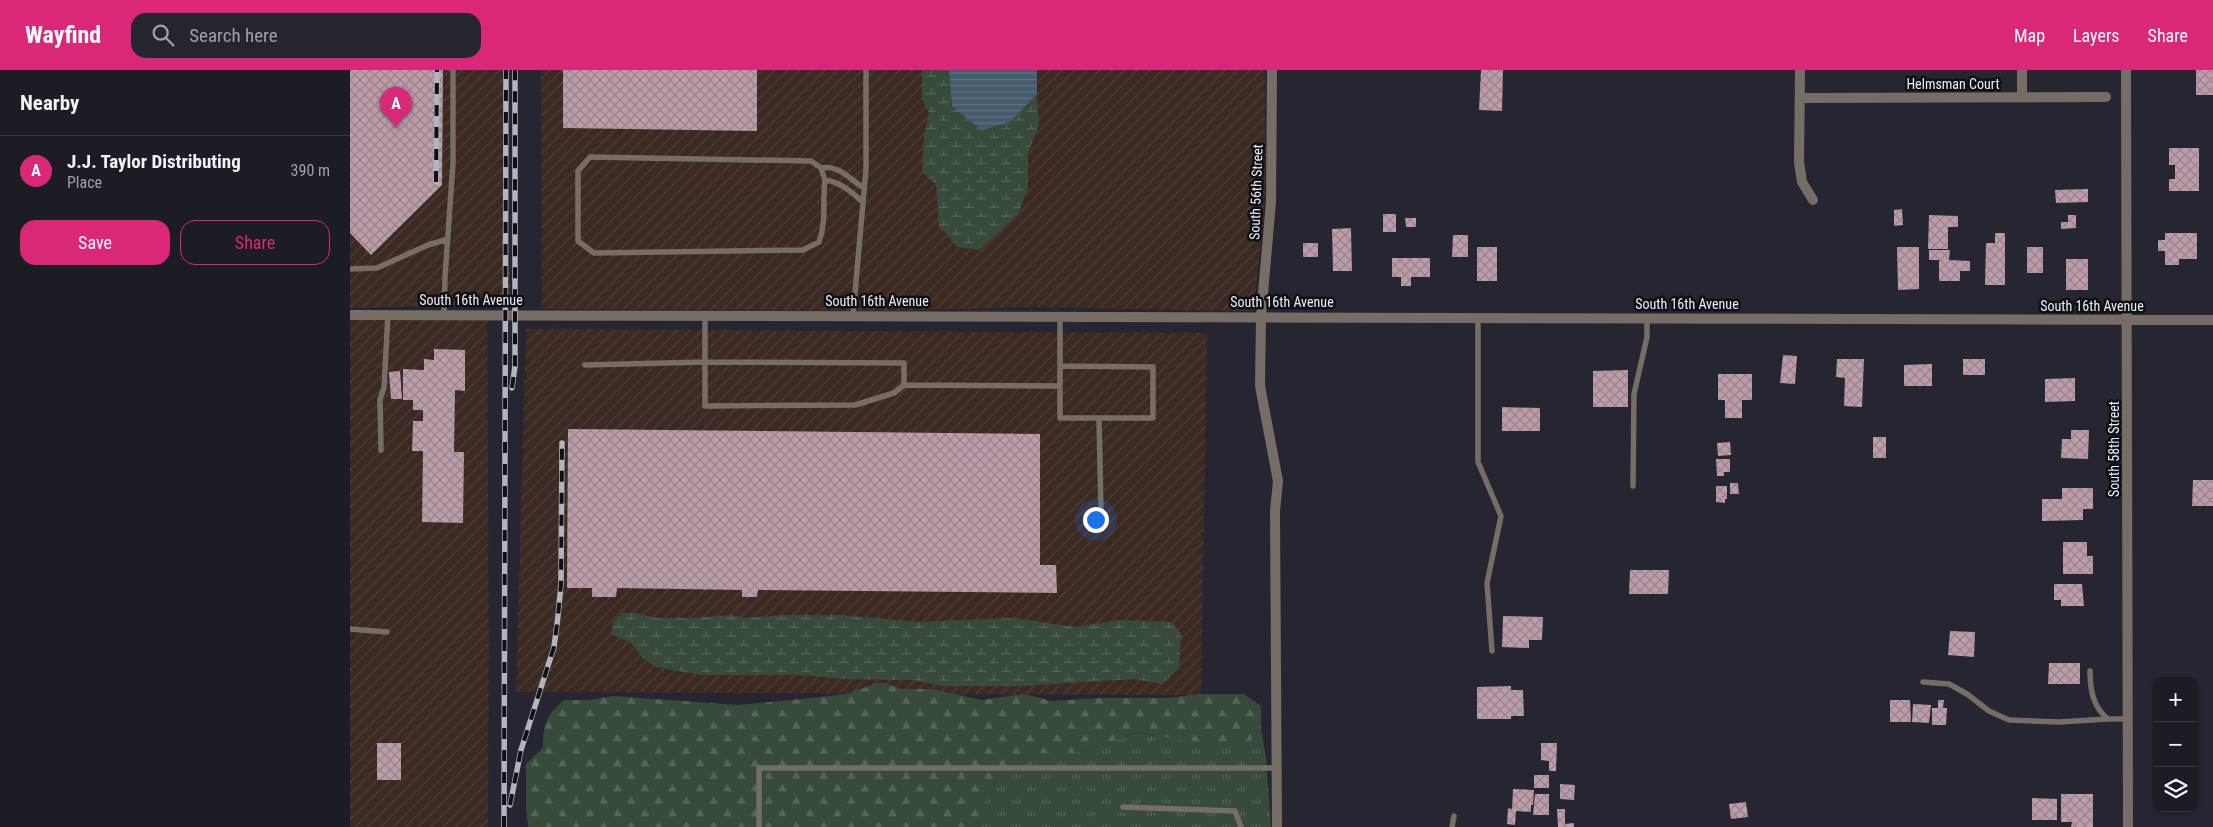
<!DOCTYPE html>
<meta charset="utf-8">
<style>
:root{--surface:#1c1c25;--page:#25252d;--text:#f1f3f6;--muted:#a0a1a7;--line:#3a3a42;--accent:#db2777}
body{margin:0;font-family:"Roboto Condensed",sans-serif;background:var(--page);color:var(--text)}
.controls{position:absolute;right:15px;bottom:15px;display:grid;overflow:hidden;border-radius:10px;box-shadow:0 1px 4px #0004}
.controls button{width:45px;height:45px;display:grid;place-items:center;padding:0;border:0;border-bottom:1px solid var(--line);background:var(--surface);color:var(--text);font:25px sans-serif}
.you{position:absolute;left:745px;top:449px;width:18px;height:18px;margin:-12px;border:4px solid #fff;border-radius:50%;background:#1a73e8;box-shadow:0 0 0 8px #1a73e833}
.badge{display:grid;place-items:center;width:32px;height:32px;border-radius:50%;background:var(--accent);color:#fff;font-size:16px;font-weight:700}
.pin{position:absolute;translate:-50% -41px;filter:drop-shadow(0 1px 2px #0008)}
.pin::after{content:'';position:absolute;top:26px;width:18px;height:15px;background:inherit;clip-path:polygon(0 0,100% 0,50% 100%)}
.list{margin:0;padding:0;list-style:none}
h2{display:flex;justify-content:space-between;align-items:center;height:65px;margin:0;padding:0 20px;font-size:21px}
h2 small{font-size:16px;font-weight:400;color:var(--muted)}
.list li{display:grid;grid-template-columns:32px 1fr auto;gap:15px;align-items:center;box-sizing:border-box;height:70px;padding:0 20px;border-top:1px solid var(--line)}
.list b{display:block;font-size:19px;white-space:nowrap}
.list p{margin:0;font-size:16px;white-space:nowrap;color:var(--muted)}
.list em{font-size:16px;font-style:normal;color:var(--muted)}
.actions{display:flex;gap:10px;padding:15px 20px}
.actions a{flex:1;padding:11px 0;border:1px solid var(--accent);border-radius:15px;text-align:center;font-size:18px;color:var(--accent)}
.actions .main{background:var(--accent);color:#fff}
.icon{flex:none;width:28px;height:28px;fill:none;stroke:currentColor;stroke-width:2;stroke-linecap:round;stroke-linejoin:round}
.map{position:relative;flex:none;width:1863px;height:757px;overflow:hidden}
header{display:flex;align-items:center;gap:30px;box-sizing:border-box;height:70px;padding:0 25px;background:var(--accent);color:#fff}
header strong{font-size:24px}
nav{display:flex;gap:28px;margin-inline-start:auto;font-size:18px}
.search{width:350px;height:45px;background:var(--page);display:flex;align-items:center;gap:12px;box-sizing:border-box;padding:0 18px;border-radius:15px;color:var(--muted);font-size:19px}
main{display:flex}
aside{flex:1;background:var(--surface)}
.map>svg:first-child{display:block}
.industrial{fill:url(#industrial-furrows)}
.grass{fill:url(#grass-tufts)}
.forest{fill:url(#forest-firs)}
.wetland{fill:url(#wetland-marsh)}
.water{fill:url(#water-rules)}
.building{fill:url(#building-cross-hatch)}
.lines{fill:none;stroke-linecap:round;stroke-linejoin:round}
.lane{stroke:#766e64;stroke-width:5.5}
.street{stroke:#766e64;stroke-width:10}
.rail-casing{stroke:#b3b4bd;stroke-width:5.5}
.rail{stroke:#0f1015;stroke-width:4;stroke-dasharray:11;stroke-linecap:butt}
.labels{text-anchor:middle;stroke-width:5;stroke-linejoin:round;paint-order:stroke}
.street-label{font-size:14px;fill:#ecedf5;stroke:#0f1015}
</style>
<header>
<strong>Wayfind</strong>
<div class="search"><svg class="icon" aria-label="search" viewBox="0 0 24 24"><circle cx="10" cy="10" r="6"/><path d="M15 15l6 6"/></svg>Search here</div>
<nav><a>Map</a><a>Layers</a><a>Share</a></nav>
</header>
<main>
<aside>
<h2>Nearby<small></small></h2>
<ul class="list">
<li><span class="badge">A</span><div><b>J.J. Taylor Distributing</b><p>Place</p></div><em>390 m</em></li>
</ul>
<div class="actions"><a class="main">Save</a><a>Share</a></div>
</aside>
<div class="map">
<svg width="1863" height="757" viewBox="0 0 1863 757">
<defs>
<pattern id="industrial-furrows" width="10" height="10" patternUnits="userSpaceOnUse" patternTransform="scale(1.25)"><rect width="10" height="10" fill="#3c2a22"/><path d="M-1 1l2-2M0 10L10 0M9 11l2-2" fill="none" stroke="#4f3f38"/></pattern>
<pattern id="grass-tufts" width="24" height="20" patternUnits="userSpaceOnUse" patternTransform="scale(1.25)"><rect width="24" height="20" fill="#384b3a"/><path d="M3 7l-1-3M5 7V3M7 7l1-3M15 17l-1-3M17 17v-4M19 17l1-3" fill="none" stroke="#556557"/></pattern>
<pattern id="forest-firs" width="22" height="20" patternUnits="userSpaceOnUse" patternTransform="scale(1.25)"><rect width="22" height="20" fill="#384b3a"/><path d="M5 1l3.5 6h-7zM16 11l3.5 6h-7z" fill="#556557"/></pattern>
<pattern id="wetland-marsh" width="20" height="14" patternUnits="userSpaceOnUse" patternTransform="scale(1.25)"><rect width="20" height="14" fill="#384b3a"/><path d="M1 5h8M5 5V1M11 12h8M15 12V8" fill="none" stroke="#556557"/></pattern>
<pattern id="water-rules" width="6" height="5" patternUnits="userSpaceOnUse" patternTransform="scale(1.25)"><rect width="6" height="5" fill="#455c6f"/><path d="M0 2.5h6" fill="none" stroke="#607484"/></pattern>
<pattern id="building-cross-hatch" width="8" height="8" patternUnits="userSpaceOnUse" patternTransform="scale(1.25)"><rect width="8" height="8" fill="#bc9ca8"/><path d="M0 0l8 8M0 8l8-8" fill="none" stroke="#99828c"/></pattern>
</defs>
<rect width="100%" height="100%" fill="#252631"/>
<path class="industrial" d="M0,0H154L156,116L161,234L0,238Z
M191,0H915V129L904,241L675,237L530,241L189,239L192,237Z
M0,248L137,250L139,577L138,757H0Z
M176,259L857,263L851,625L166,622Z"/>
<path class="grass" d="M911,659L916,687L921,757H625L650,702L679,683H725L791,662L822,668L897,675Z"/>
<path class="forest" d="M530,612L552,619H582L632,630L674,624L702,631L749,628H819L848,624H894L911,636V659L897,675L859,676L791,662L725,683H679L650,702L625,757H178L176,737V694L193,678C193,654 196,645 214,630H240L263,626L388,635L481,626L500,623Z"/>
<path class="wetland" d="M572,0H599L602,36L660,52L687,24L689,55L678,83V118L668,144L629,180L607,177L589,156L586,114L572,102L574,67L579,43L572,29Z
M272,543H286L307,548H341L382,545L394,548L434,545H490L568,552L664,548L725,557L770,550L822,552L831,564L829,598L813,614L784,609L671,616H592L564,610L493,609L456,605H352L306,597L293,588L280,572L261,564L263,552Z"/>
<path class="water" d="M599,0H687V24L660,52L632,60L602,36Z"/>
<path class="building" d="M0,0H93L92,115L21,185L0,163Z
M213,0H407V61L213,58Z
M1131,0H1153L1152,41L1129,40Z
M1846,0H1863V25H1846Z
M1819,78H1849V121H1819V109H1825V95H1819Z
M1738,119V132L1706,133L1705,120Z
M1552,139L1553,155L1544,156V140Z
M1033,144H1046V162H1033Z
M1579,145L1608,146V157H1598V179H1578Z
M1718,145H1726V158L1711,159V152H1718Z
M1055,148H1066V157H1056Z
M1001,158L1002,201H983L982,159Z
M1645,163H1655V215H1635L1636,173H1645Z
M1815,163H1847V189H1829V195H1815V181H1808V170H1815Z
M1103,165H1118V187H1102Z
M953,173H968V187H953Z
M1127,177H1147V211H1127Z
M1547,177H1569V219L1548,220Z
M1677,177H1693V203H1677Z
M1579,180H1600L1599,190L1620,191V201H1610V211H1589V190H1579Z
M1042,188H1080V207H1061V216H1051V207H1042Z
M1716,189H1738V220H1716Z
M84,279L115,280V321L105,320L104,382H114L113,453L72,452L73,381H62L63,351H73V340H63V330H53V299L74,300V289L84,290Z
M1433,285L1447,286L1445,314L1430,313Z
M1487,289H1514L1512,337L1494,336L1495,308L1486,307Z
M1613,289H1635V305H1613Z
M1582,294V316H1554V295Z
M1278,300V337H1243V301Z
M50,301L52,329H41L39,302Z
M1368,304H1402V330H1392V348H1375V330H1368Z
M1725,308V331L1695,332V309Z
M1152,337L1190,338V361H1152Z
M218,359L690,364V495H706L707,523L408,520L407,527H392V520L267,518L266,527H242V518H217Z
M1721,360H1739L1738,389L1711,388L1712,369H1721Z
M1523,367H1536V388H1523Z
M1380,372L1381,385L1368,386L1367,373Z
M1366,389H1380V402H1374V406H1367Z
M1843,410H1863V436H1842Z
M1380,413H1388L1389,424H1380Z
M1366,416H1377V429H1375V433L1366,432Z
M1712,418H1743V439H1733V450L1692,451V429H1712Z
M1713,472H1737V486H1743V504H1713Z
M1280,500H1319L1318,524H1279Z
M1704,514H1732L1734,536H1711V530H1704Z
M1153,546L1193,547L1192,570H1179V578L1152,577Z
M1600,561L1625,562L1624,587L1598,585Z
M1699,593H1730V614H1698Z
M1161,616V620H1173L1174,646H1161V649H1127V617Z
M1540,630H1560L1561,652H1540Z
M1588,630H1594L1593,638H1597L1596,655H1582V638H1588Z
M1563,634L1581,635L1579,653L1562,652Z
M27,673H51V710H27Z
M1191,673H1207L1206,701H1199V691L1191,690Z
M1184,705H1199V718H1184Z
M1210,714L1225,715L1224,730L1210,729Z
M1163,719L1184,720L1183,735H1181V742L1166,741L1165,755L1157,754L1158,738L1162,739Z
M1185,724H1199V745H1183Z
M1711,724H1743V757H1721L1722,752H1711Z
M1682,728L1707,729V750H1682Z
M1396,732L1398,747L1381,749L1379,734Z
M1207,739H1215V754L1224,753V757H1208Z"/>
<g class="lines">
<path class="lane" d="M471,98L461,91L240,87L228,101V171L244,183L453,180L469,172C477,149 472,133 475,110
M513,132C501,122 491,112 475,110L471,98C490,95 499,109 514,118
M0,199L27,198L78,175L98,169
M94,244L95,207L103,93V0
M355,245V336L505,335L544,323L554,315L710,316V245
M503,245L516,99V0
M1128,247V392L1151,446L1137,513L1142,581
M235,295L355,292L554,293V315
M710,296L803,297V348H710V316
M749,348L751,442
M31,380L30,329L34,318L38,244
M1283,416L1284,324L1297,267V247
M0,559L37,562
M1740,601C1740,620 1743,637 1758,649H1778
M1573,612L1599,614L1617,624L1639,641L1659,650L1709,652L1758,649
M773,737L885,741L891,757
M409,757V698H927
M1102,757L1104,746"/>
<path class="street" d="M922,0L921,132L911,246L910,316L928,411L925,441L927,757
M1450,0L1449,92L1452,112L1463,130
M1672,0V27
M1776,0L1778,757
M1450,28L1756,27
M0,245L1863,250"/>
<g class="rail-casing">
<path id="rail" d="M86,112L87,0
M162,318L165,296V0
M160,735L171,680L204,577L208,546L211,514L212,373
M154,757L156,0"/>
</g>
<use href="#rail" class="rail"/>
</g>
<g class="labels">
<g class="street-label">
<text x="1603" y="19">Helmsman Court</text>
<text transform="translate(906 122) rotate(-88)" y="5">South 56th Street</text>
<text x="121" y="235">South 16th Avenue</text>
<text x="527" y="236">South 16th Avenue</text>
<text x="932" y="237">South 16th Avenue</text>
<text x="1337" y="239">South 16th Avenue</text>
<text x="1742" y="241">South 16th Avenue</text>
<text transform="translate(1764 379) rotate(-90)" y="5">South 58th Street</text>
</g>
</g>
</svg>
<div class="controls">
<button>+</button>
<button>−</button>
<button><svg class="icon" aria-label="layers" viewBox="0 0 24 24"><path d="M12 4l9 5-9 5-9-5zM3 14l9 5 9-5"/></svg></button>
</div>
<div class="you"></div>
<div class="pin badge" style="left:46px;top:58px">A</div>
</div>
</main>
